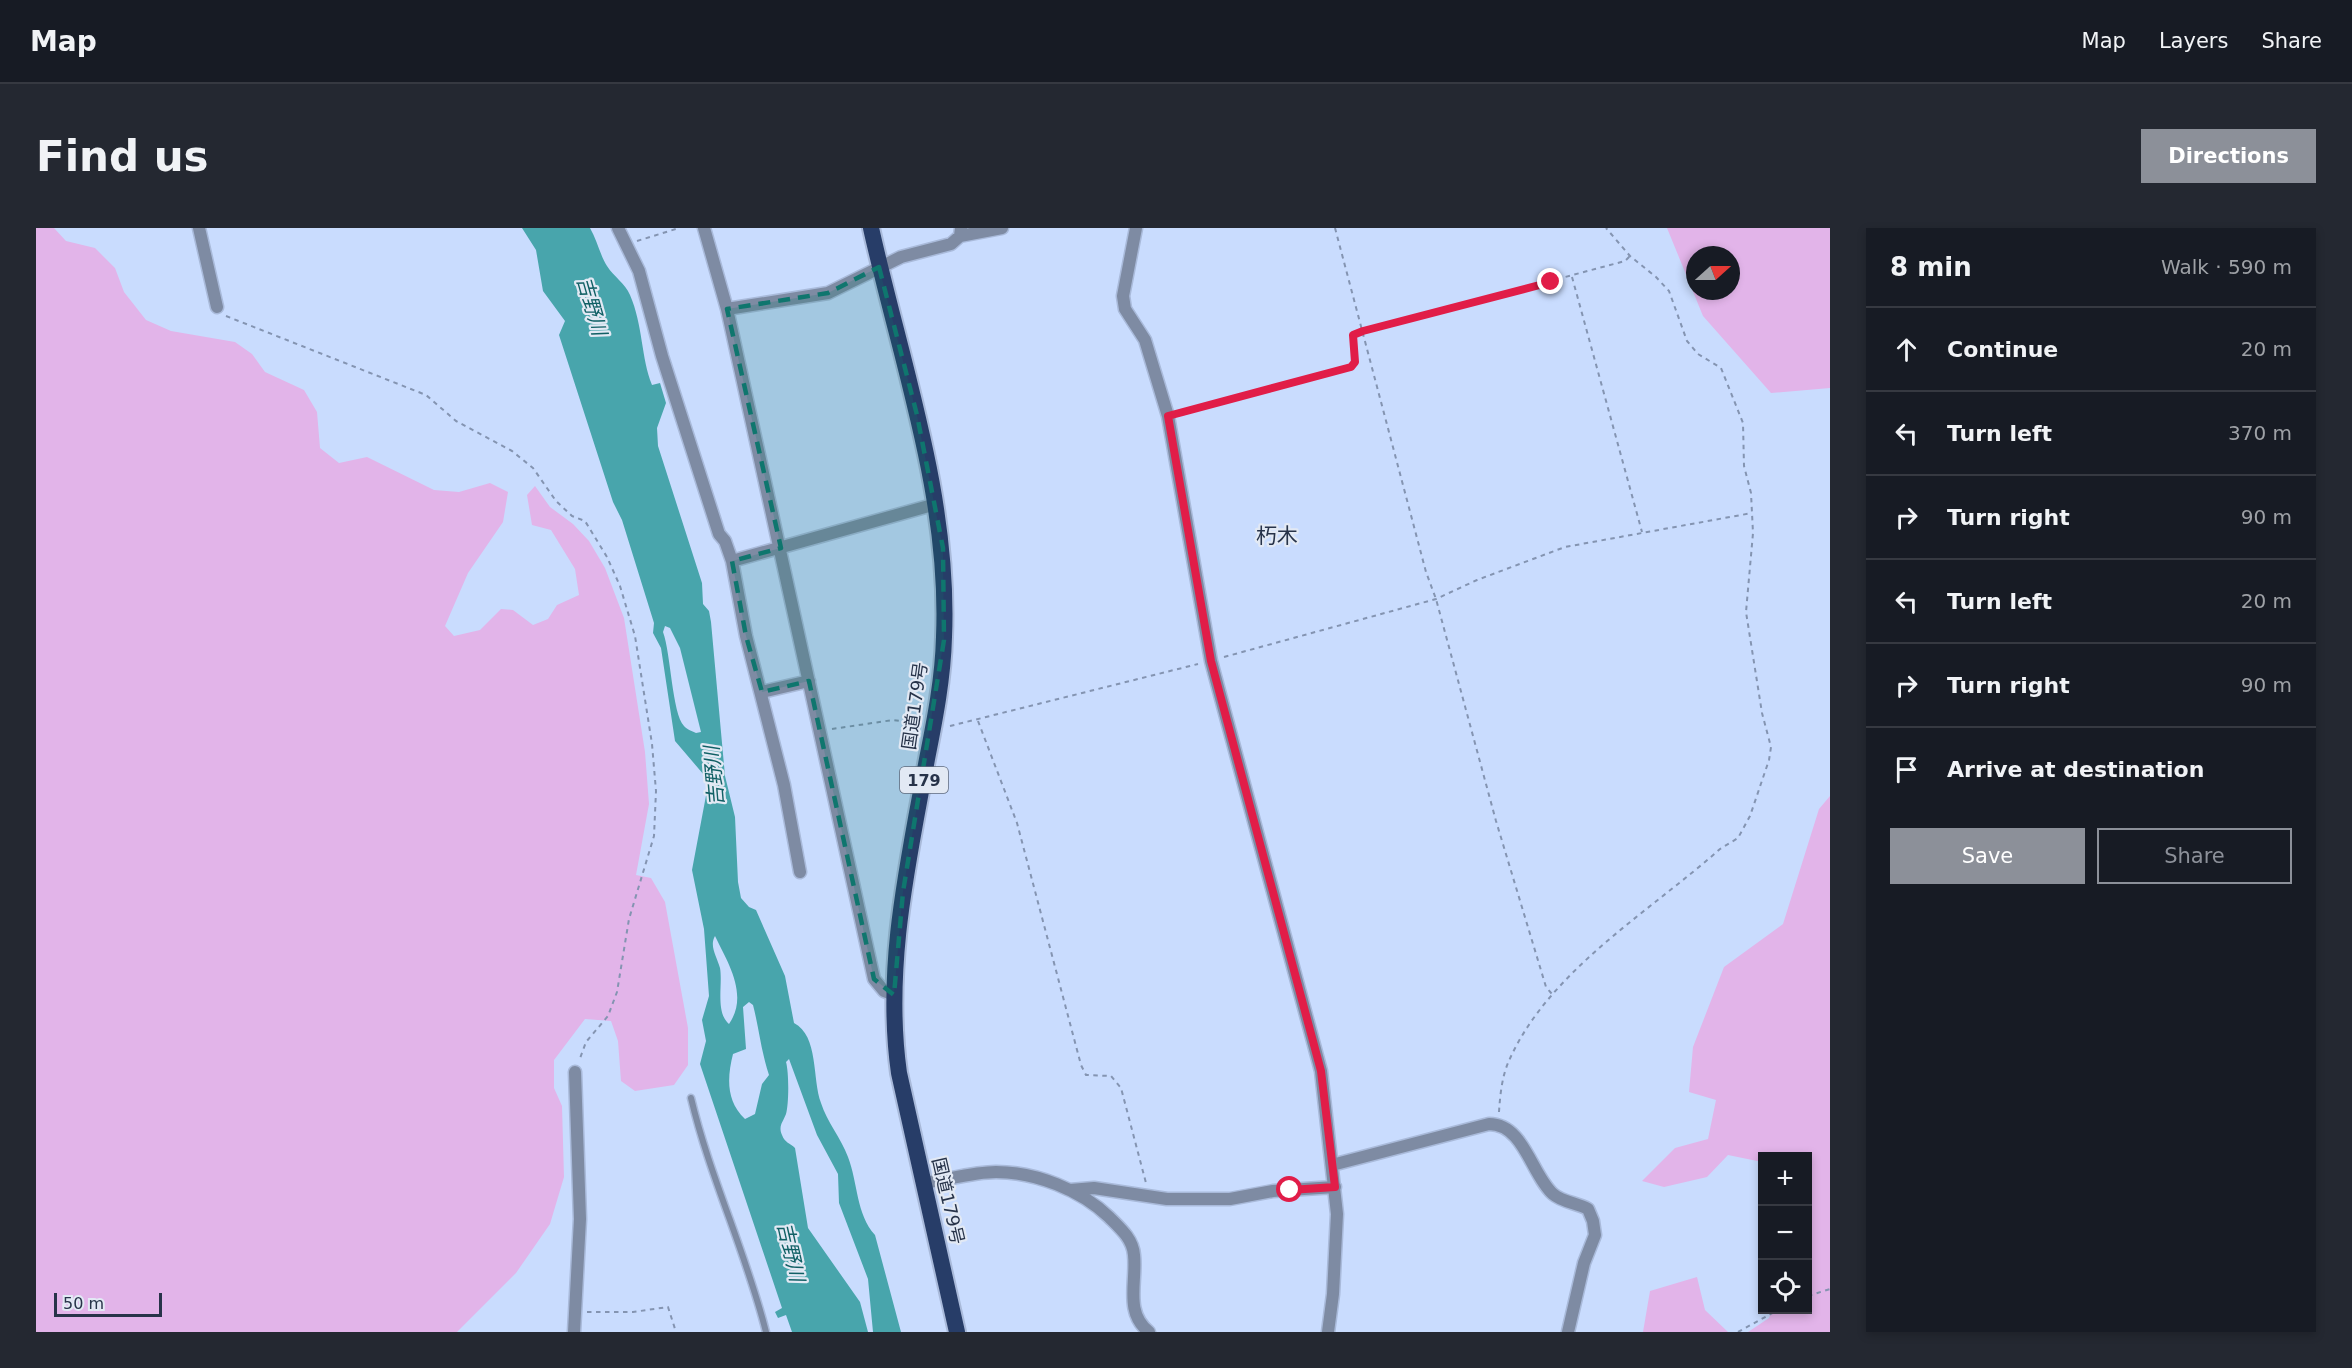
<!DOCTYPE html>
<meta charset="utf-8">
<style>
:root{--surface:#171b24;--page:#242831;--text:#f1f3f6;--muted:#9ea1a6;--line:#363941;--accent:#8c9099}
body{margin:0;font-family:"DejaVu Sans","Noto Sans JP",sans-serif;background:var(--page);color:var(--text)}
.controls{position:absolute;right:18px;bottom:18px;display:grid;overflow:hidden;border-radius:0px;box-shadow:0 3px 9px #0003}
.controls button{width:54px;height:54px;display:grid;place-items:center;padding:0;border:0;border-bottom:2px solid var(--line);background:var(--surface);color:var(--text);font:30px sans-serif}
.compass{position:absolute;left:1650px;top:18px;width:54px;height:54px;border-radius:50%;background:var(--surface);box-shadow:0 3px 9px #0003;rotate:69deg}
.scale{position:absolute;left:18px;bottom:15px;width:108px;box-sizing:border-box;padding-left:6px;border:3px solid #273349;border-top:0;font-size:16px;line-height:21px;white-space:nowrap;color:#273349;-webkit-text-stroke:4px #e2e9f4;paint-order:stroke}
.stop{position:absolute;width:18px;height:18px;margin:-14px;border:4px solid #e11d48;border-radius:50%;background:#fff}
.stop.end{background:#e11d48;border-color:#fff;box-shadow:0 2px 6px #0008}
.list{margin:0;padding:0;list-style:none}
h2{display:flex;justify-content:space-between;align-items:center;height:78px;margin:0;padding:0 24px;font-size:26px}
h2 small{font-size:20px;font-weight:400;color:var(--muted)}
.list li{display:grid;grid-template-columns:39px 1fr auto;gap:18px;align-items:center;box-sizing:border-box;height:84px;padding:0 24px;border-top:2px solid var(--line)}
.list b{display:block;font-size:22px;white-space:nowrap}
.list em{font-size:20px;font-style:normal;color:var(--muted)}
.actions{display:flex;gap:12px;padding:18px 24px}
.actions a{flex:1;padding:14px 0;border:2px solid var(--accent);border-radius:0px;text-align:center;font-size:21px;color:var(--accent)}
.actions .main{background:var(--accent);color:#fff}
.icon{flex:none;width:33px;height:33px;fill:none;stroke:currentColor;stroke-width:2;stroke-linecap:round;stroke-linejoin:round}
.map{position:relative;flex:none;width:1794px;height:1104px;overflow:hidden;border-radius:0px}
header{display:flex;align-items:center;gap:36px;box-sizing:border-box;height:84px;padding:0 30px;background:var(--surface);border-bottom:2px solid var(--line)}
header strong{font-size:28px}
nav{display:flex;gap:33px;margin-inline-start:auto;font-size:21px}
.intro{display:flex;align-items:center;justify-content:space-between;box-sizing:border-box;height:144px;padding:0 36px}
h1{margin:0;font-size:42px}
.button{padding:15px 27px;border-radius:0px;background:var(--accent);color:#fff;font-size:21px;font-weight:700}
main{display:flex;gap:36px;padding:0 36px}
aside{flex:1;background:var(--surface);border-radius:0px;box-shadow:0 3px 9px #0003}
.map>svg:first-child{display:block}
.green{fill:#e2b4e9;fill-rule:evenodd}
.water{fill:#48a5ac;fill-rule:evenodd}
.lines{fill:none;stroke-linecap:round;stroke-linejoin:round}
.service-casing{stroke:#a9bada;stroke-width:9}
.minor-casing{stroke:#a9bada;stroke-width:15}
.trunk-casing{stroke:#a9bada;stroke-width:20}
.path{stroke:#8494b1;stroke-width:2;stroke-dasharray:4.5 4.5;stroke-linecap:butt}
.service{stroke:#7e8ba3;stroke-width:6}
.minor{stroke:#7e8ba3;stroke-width:12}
.trunk{stroke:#273d68;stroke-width:16}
.route{stroke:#e11d48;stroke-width:8}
.marked{fill:#0f766e;fill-opacity:0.2;stroke:#0f766e;stroke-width:4.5;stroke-dasharray:12 8;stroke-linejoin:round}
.labels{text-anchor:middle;stroke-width:4.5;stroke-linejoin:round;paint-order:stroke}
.shield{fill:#e2e9f4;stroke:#5f6a7c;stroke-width:1.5}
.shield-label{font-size:16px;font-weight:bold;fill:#273349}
.street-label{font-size:18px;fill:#273349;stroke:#e2e9f4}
.water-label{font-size:20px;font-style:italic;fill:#116065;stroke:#e2e9f4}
.quarter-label{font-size:21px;fill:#273349;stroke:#e2e9f4}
</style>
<header>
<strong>Map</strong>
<nav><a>Map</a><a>Layers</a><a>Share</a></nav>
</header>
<div class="intro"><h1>Find us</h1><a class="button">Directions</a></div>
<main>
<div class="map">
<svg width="1794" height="1104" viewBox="0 0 1794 1104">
<rect width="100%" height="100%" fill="#c9dcfe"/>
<path class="green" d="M0,0H18L30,13L59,20L79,40L88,64L110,92L135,103L199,114L216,126L229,144L268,162L281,184L284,220L303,235L331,229L398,262L423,264L454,255L472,264L467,294L432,345L409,398L418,408L444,402L465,381L477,382L497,397L512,391L521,377L543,367L539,341L515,302L496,297L491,267L499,258L514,279L537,296L553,313L569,340L588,390L609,524L613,576L600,647L615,650L629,674L652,800V837L638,857L599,863L585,853L582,813L575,793L549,791L518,832V860L526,878L528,949L514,996L480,1045L421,1104H0Z
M1631,0H1794V160L1735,165L1667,88ZM1659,27H1695V63H1659Z
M1794,568V1104H1712L1733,1090L1736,1082H1772V928H1726V934L1692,927L1671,949L1628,959L1606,953L1639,920L1672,911L1680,872L1653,864L1657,819L1688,739L1747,696L1783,581Z
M1661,1049L1669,1082L1692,1104H1607L1614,1063Z"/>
<path class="water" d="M486,0H554C561,12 564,27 571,38C578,49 589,55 594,67C607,97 605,130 616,157L624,155L630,175L621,200L622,218L666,355L667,376L673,383L675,394L689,548L699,589L702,654L705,670L713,679L720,682L749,748L758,795C783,808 776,851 785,875C791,894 805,910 812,929C822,955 820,986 839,1007L865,1104H837L832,1051L803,975L802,946L781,907L753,831L750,834C753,844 753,876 750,886C747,894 742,898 746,907C749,915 754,915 759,920L772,1000L824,1074L832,1104H756L750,1087L742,1090L739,1084L746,1080L664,836L670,813L666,792L673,768L668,701L656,642L672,557L668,547L639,513L625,420L617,405L618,395L586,292L577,274L523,107L529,93L507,63L500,22ZM629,398L634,400L644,420L665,504L660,505C656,503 650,501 648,498C636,485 635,426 627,404ZM679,708C692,735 713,767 693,796C679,784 687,756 684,740C681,729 673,718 679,708ZM713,774L717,777C723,800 725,823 733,847L726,856L719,886L709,891C690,873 691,850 697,826L710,821L707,779Z"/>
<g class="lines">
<g class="service-casing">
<path id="service" d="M655,870C674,950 710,1024 730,1104"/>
</g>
<g class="minor-casing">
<path id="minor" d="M163,0L181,79
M582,0L603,43L626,128L683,306L689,313L696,333L710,408L748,557L764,644
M668,0L691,81L838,751L848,763L858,767
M1100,0L1087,68L1089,81L1109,112L1132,188L1175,433L1285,843L1301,986L1297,1066L1292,1104
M924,8L966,0
M691,81L792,65L865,29L915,16L924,8L925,0
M696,333L900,276
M726,464L773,453
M1296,937L1453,896C1488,896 1495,946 1517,966C1526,974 1541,975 1552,981L1557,993L1559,1007L1548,1035L1532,1104
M888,955C911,952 937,944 960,944C1000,944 1045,962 1073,989C1084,1000 1097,1011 1098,1027C1101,1054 1088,1084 1113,1104
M1034,962L1058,960L1131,971H1194L1237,963L1299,959
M538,1104L544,991L539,844"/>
</g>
<g class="trunk-casing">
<path id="trunk" d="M835,0C865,135 914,269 908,409C907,450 899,491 891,531C872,635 848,739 863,845L921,1104"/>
</g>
<path class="path" d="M1299,0L1390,344L1400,371L1460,593L1510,759L1516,766
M601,13L643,0
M1536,49L1606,304
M190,88L390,167L420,193L476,223L497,240L520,273L536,288L549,293L571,329L584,358L599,408L616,516L620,563L618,608L593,691L581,764L572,788L550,814L543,833
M1143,185L1315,139L1319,134L1317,107L1327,103L1589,33L1594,28
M1188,429L1400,371L1441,352L1529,319L1716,285
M942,493L981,595L1045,837L1050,847L1075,848L1085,860L1110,955
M914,498L1162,436
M796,501L857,492L882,495
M1463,884C1464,868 1466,849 1472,835C1511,744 1612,685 1684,621L1702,610L1714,588L1733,532L1735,519L1726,485L1710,384L1717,305L1715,265L1708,238L1707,195L1685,140L1662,126L1651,113L1633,63L1620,49L1594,28L1570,0
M1772,1068L1794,1061
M551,1084H597L632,1079L640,1104
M1702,1104L1742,1082"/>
<use href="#service" class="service"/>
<use href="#minor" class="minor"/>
<use href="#trunk" class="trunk"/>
</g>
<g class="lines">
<path class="route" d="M1254,962L1299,959L1285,843L1175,433L1132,188L1315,139L1319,134L1317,107L1327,103L1515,54"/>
</g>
<path class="marked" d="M843,39L881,187L907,320L908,412L867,664L858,767L838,751L773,453L726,464L710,408L696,333L745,320L691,81L792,65Z"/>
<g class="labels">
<rect class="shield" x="864" y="539" width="48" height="26" rx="4.5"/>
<g class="shield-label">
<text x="888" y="558">179</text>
</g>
<g class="street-label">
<text transform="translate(879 478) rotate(-82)" y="6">国道179号</text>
<text transform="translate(912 973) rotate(77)" y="6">国道179号</text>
</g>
<g class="water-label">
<text transform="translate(556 78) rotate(74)" y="7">吉野川</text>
<text transform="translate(678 548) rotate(-95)" y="7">吉野川</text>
<text transform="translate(755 1024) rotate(77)" y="7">吉野川</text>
</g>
<g class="quarter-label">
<text x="1241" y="315">朽木</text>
</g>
</g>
</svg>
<div class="controls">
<button>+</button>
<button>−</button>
<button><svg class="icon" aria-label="locate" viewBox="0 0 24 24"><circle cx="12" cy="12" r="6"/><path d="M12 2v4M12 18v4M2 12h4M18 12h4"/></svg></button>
</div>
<svg class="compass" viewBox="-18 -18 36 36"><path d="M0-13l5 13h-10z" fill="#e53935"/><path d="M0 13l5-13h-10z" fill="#9ea1a6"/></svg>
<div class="scale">50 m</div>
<div class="stop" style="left:1254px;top:962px"></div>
<div class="stop end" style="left:1515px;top:54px"></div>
</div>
<aside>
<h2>8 min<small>Walk · 590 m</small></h2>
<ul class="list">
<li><svg class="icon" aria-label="ahead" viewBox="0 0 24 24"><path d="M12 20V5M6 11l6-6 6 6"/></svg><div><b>Continue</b></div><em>20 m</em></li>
<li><svg class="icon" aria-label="left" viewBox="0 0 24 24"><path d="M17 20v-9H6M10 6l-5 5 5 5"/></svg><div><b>Turn left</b></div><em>370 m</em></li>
<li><svg class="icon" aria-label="right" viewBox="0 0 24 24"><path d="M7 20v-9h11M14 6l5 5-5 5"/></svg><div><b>Turn right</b></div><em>90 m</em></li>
<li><svg class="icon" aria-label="left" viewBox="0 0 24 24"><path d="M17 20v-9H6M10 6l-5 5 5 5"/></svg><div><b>Turn left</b></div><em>20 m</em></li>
<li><svg class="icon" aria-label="right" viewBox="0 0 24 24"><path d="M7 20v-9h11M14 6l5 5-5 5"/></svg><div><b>Turn right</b></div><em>90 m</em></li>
<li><svg class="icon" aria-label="arrive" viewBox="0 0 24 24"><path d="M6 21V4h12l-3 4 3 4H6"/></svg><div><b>Arrive at destination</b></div></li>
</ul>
<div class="actions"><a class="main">Save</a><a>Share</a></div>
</aside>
</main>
